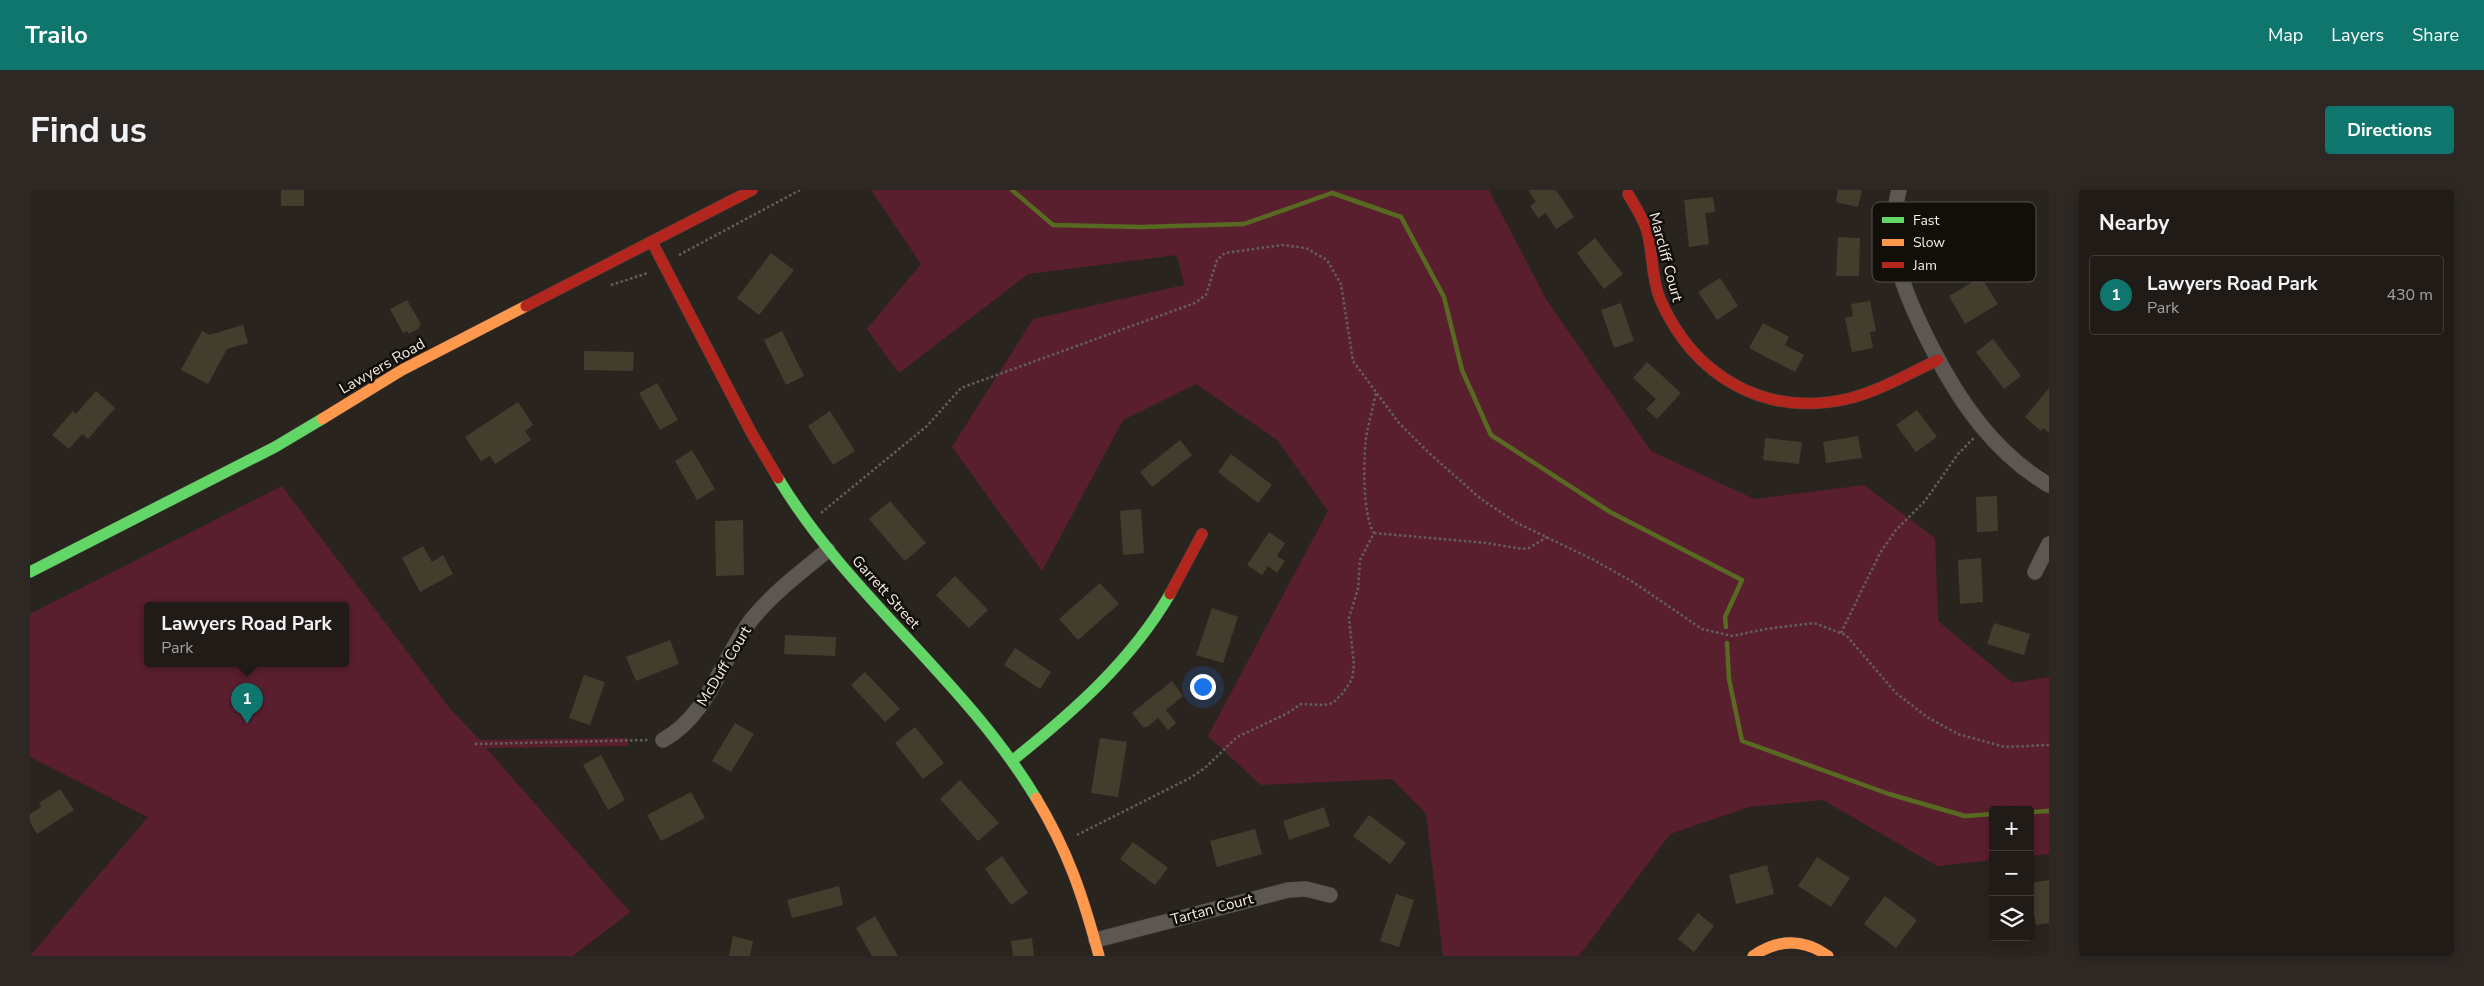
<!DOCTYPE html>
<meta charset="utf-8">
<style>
:root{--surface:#201b17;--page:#2d2824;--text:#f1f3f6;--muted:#a2a1a1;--line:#3d3936;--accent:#0f766e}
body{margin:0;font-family:"Nunito Sans",sans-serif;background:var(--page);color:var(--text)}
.controls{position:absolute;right:15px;bottom:15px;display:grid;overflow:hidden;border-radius:5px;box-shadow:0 2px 12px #0003}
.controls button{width:45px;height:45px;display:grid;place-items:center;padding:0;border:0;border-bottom:1px solid var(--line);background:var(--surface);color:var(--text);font:25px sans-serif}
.you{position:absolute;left:1172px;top:496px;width:18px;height:18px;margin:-12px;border:4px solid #fff;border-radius:50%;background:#1a73e8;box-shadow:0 0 0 8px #1a73e833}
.badge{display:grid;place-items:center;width:32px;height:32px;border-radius:50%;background:var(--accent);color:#fff;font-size:16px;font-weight:700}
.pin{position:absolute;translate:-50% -41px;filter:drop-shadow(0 1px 2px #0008)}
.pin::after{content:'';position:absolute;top:26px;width:18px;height:15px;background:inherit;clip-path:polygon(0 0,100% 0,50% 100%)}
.popup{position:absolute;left:114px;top:412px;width:205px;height:65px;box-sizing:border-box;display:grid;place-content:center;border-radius:5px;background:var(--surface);filter:drop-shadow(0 1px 4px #0005);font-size:16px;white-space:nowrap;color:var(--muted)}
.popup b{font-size:19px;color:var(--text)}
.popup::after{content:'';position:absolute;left:50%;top:100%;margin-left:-10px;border:10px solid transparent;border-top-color:var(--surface)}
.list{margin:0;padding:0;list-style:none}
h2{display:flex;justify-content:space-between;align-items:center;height:65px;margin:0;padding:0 20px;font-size:21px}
h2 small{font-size:16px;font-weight:400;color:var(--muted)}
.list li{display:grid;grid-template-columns:32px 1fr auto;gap:15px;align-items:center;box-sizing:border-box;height:80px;margin:0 10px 10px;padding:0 10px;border:1px solid var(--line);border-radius:5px}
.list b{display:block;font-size:19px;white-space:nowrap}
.list p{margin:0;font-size:16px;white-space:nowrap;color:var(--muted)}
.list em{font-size:16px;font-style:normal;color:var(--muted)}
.icon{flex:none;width:28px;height:28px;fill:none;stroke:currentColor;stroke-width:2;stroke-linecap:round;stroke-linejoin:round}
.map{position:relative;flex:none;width:2019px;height:766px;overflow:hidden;border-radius:5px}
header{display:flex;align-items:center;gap:30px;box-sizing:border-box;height:70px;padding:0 25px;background:var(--accent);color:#fff}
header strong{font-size:24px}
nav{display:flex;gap:28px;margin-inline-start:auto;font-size:18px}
.intro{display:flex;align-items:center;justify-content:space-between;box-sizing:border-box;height:120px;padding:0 30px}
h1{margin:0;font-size:35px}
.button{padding:12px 22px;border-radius:5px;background:var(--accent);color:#fff;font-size:18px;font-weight:700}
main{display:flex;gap:30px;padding:0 30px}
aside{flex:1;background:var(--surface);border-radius:5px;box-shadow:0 2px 12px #0003}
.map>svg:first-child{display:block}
.green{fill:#5a1f2f;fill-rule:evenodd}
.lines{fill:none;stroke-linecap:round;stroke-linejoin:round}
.stream{stroke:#586a21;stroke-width:4.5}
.building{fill:#433d2e}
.street-casing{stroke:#47423e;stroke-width:16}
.fast-casing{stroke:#47423e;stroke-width:12}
.slow-casing{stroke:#47423e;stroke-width:12}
.jam-casing{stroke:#47423e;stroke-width:12}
.path{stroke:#635f5a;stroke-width:2.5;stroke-dasharray:2.5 2.5;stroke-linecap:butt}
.street{stroke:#5c5753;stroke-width:15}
.fast{stroke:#63d668;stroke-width:11}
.slow{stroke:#ff974d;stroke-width:11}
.jam{stroke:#b3261e;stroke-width:11}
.labels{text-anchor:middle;stroke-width:5;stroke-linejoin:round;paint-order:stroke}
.street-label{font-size:15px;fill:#f5eee8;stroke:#120e0a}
.key{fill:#120e0a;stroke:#56514d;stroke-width:1}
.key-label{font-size:14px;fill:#f5eee8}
</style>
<header>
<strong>Trailo</strong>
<nav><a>Map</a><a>Layers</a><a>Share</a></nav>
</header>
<div class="intro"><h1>Find us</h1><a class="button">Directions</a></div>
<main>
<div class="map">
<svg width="2019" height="766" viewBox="0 0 2019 766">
<rect width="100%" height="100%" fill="#2a241f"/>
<path class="green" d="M841,0H1459L1516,109L1621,261L1724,309L1834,295L1905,348L1908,431L1983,493L2019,487V664L2000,666V620H1963V670L1907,676L1793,610L1719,617L1640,644L1549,766H1413L1396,624L1362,589L1231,595L1178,546L1298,321L1247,250L1166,194L1093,230L1012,381L922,257L1003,129L1154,95L1147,65L998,84L869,183L837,139L891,74Z
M252,296L421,520L450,550L598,548V556L456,558L600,722L543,766H0L118,627L0,567V424ZM118,415H316V473H118Z"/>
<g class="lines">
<path class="stream" d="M982,0L1023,35L1110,37L1214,34L1302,3L1371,27L1414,107L1432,180L1461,245L1580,322L1712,390L1695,427L1696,437
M1697,453L1699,489L1712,551L1859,604L1935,626L1963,624
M2000,622L2019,621"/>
</g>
<path class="building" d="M251,0H274V16H251Z
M1498,0H1526L1544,27L1526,39L1516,23L1508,28L1500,16L1506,12Z
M1808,0H1832L1828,17L1806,12Z
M1683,7L1685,22L1675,23L1679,54L1659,57L1654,10Z
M1925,30L1930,67L1909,70L1904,33Z
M1808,47L1830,48L1829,86H1806Z
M1565,48L1593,84L1574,99L1547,63Z
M741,63L764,80L729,125L707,108Z
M1951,87L1968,114L1935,134L1919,106Z
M1690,88L1708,116L1687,130L1668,102Z
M377,110L391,134L389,136L390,138L379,144L377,141L373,143L360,119Z
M1840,111L1846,141L1840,142L1843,158L1822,162L1815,128L1823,126L1821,114Z
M1591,113L1604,151L1584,158L1571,120Z
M1733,133L1759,147L1755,155L1774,165L1765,182L1719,158Z
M213,135L218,153L197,159L178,194L151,180L172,141L179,145Z
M752,141L774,186L756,195L734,150Z
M1963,149L1991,186L1974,199L1946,162Z
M554,161L604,162L603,181L554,180Z
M1617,172L1651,203L1627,229L1616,219L1626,209L1603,188Z
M627,193L648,230L630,240L609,203Z
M2019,198V243L2013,238L2011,241L1995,227Z
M66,201L85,218L58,249L52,244L39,259L22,245L43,221L46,224Z
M488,212L503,235L495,241L501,250L465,274L460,266L451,271L435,247Z
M1887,220L1907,247L1886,262L1866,235Z
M800,221L825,261L803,275L778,236Z
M1828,246L1832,268L1796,273L1793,252Z
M1735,248L1772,252L1769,274L1733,270Z
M1150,250L1162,265L1122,297L1110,282Z
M662,260L685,299L667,310L645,271Z
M1201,264L1242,295L1228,313L1188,282Z
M1967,306L1968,341L1947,342L1946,307Z
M860,311L896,353L875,371L839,329Z
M1111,319L1114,363L1093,365L1090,321Z
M713,330L714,385L686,386L685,331Z
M1239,342L1255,353L1247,366L1255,371L1247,383L1238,376L1232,385L1217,375Z
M393,356L402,372L413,365L423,384L390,402L372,368Z
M1951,368L1953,412L1930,414L1928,370Z
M925,386L958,420L939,438L906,405Z
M1070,393L1089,414L1048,450L1029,429Z
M1182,418L1208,427L1193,473L1166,465Z
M1964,433L2000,444L1994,465L1957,454Z
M755,445L806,447L805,466L754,464Z
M640,450L649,474L606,491L596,467Z
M985,458L1021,482L1010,499L974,475Z
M835,482L870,519L855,532L821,495Z
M554,485L575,492L560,535L539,528Z
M1142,491L1153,506L1136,520L1146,533L1138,540L1128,528L1117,537H1113L1102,523Z
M705,533L724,544L701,582L682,571Z
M885,537L914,573L893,589L865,553Z
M1070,548L1097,552L1088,607L1061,603Z
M571,565L595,610L578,620L553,575Z
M930,590L969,633L948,651L910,609Z
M30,599L44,620L7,644L0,632V624L11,617L9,613Z
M661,602L675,628L631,651L617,625Z
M1294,617L1300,636L1259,650L1253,631Z
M1339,625L1376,653L1360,674L1323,646Z
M1225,639L1232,664L1187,677L1180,651Z
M1103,652L1138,678L1125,695L1090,669Z
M972,666L998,703L981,715L955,679Z
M1787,667L1820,688L1801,717L1768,696Z
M1737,675L1744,704L1706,714L1699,685Z
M2019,690V733L2006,735L2004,724L2000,725V711L2002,710L2000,693Z
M809,696L813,715L762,728L757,710Z
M1366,704L1384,710L1369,757L1350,751Z
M1855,706L1887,730L1866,758L1834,734Z
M1668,723L1684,736L1664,762L1648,749Z
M845,726L868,766H842L826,738Z
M703,746L723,751L720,766H699Z
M1002,748L1004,766H983L981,751Z"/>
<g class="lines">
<g class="street-casing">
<path id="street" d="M1869,0C1854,59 1875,105 1901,156C1929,211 1964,263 2019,295
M2005,382L2019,354
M633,550C679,525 691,469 722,429C743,403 772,381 798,360
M1066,750L1258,700L1276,699L1300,705"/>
</g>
<g class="fast-casing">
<path id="fast" d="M748,288C819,406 935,490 1006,608
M0,382L245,257L292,229
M983,570C1043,522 1101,471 1140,404"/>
</g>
<g class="slow-casing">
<path id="slow" d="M292,229L372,180L496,116
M1006,608C1038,661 1053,706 1069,766
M1723,766C1748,749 1773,748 1798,766"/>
</g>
<g class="jam-casing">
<path id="jam" d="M1598,4C1605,16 1613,28 1617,41C1623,63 1621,87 1630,109C1664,187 1736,229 1821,208C1851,200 1880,183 1908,170
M622,52L722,244L748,288
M496,116L722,0
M1140,404L1172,344"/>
</g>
<path class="path" d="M649,65L770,0
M581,95L618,83
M791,323L897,236L931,198L1165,113L1176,105L1187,70L1195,63L1252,55L1276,58L1297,70L1311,94L1323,171L1369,233L1399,263L1451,309L1487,333L1562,369L1603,392L1672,439L1702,446L1736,439L1784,433L1816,445L1866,503L1897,527L1928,544L1975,557L2019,555
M1344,343L1457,353L1492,359L1499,358L1517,347
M1811,443L1850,363L1866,340L1895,311L1928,264L1944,248
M445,554L619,550
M1047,645L1160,588L1175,578L1207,547L1256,524L1271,514L1294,515L1303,513L1313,503L1322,489L1324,475L1319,428L1328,399L1330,370L1344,343C1332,326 1333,262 1337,242C1340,229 1343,216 1346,203"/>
<use href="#street" class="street"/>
<use href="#fast" class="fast"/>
<use href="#slow" class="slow"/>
<use href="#jam" class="jam"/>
</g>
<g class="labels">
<g class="street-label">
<text transform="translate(1636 67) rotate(75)" y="5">Marcliff Court</text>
<text transform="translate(352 176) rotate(-30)" y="5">Lawyers Road</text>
<text transform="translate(856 402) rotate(48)" y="5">Garrett Street</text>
<text transform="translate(694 476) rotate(-59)" y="5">McDuff Court</text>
<text transform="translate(1182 719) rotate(-15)" y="5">Tartan Court</text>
</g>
</g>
<rect x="1842" y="12" width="164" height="80" rx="8" class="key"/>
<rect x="1852" y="27" width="22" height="6" fill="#63d668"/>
<rect x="1852" y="49" width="22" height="7" fill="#ff974d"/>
<rect x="1852" y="72" width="22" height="6" fill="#b3261e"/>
<g class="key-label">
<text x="1883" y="35">Fast</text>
<text x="1883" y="57">Slow</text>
<text x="1883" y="80">Jam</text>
</g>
</svg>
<div class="controls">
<button>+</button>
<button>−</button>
<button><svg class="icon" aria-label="layers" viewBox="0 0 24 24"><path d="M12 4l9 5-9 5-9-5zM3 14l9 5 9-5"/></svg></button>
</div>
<div class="you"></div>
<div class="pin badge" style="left:217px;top:534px">1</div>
<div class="popup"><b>Lawyers Road Park</b>Park</div>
</div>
<aside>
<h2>Nearby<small></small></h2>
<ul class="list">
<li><span class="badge">1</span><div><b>Lawyers Road Park</b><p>Park</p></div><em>430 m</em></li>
</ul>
</aside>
</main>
